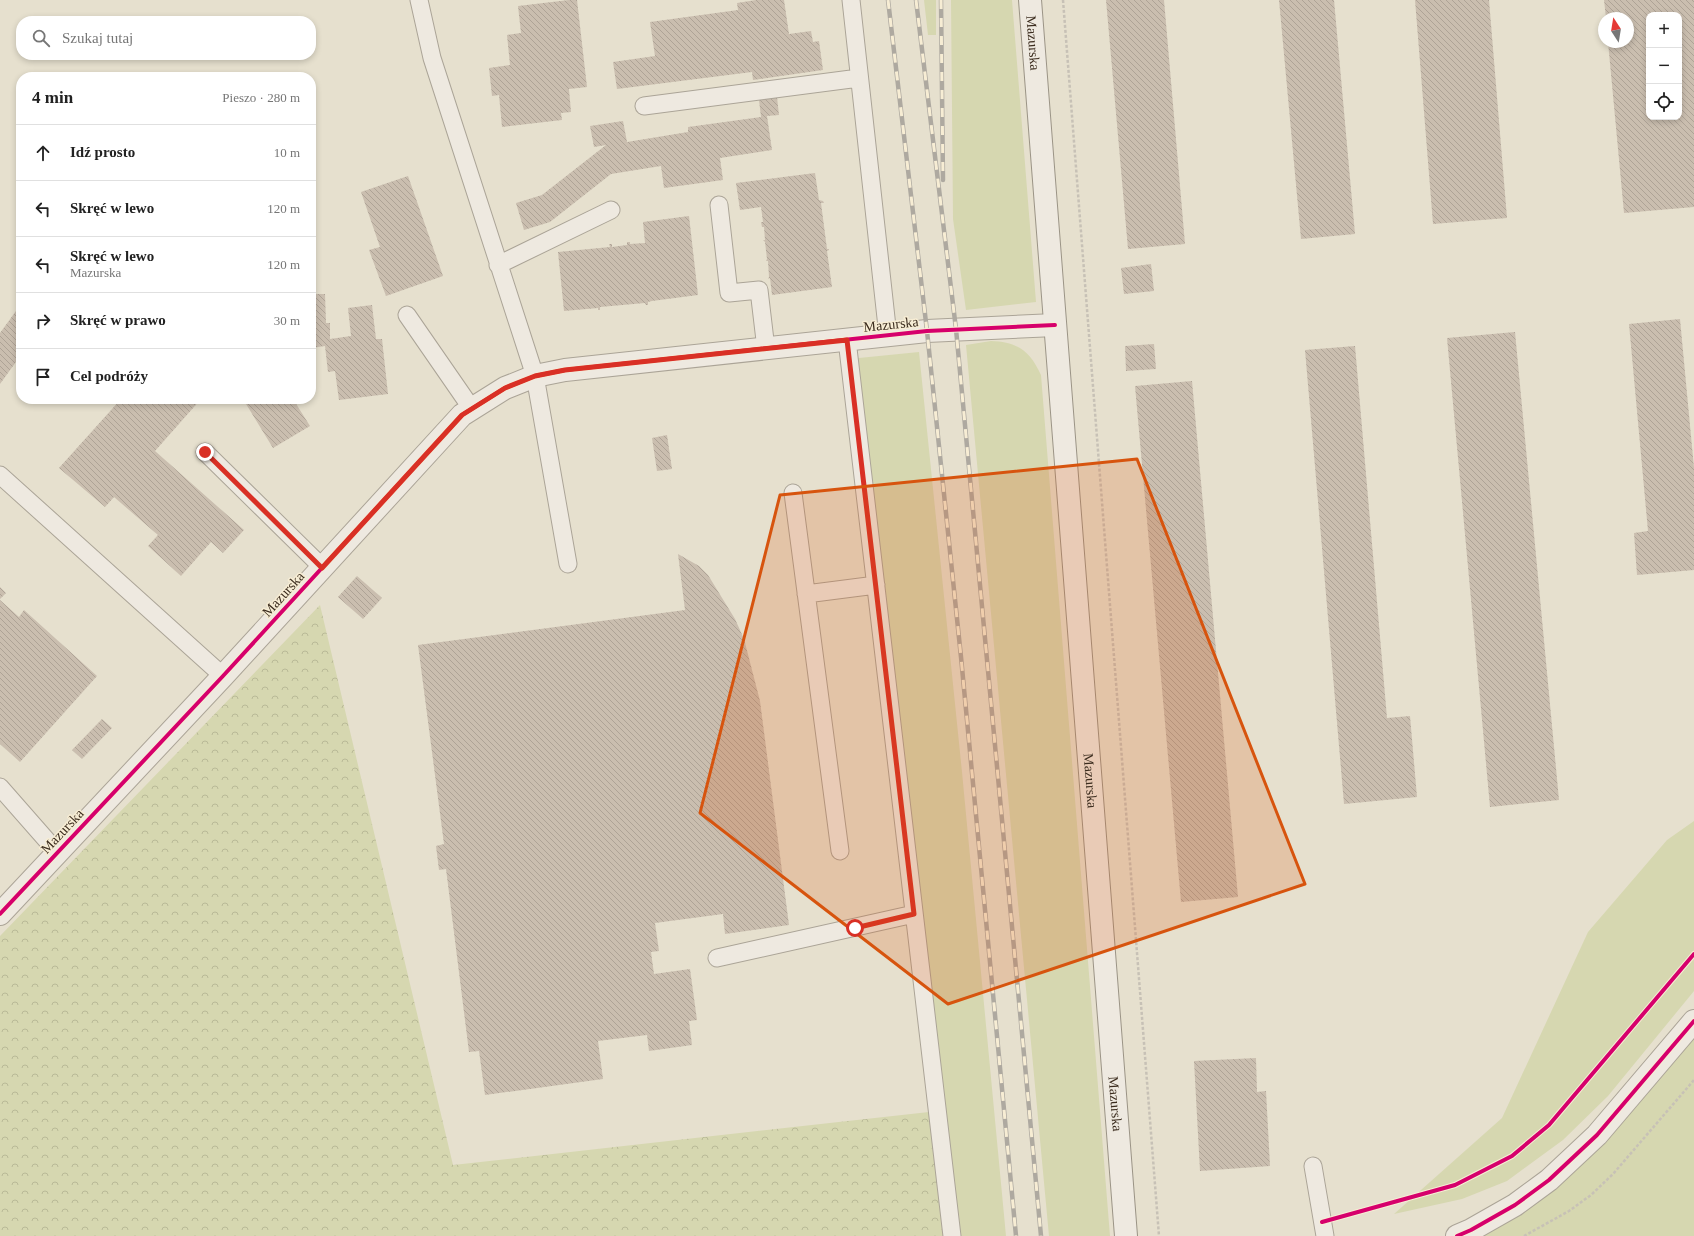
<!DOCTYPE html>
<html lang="pl">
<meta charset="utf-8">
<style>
:root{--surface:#fff;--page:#f6f6f6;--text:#222;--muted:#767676;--line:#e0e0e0}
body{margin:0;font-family:Georgia,serif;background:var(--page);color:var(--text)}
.controls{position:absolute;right:12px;top:12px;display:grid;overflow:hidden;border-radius:8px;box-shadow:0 2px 6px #0003}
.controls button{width:36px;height:36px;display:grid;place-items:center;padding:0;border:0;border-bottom:1px solid var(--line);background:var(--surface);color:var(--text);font:20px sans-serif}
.compass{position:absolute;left:1598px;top:12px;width:36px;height:36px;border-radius:50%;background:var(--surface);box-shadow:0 2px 6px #0003;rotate:348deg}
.stop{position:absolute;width:12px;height:12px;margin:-9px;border:3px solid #d93025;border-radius:50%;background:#fff}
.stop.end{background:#d93025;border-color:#fff;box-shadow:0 1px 4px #0008}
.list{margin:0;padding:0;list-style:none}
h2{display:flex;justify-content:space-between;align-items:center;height:52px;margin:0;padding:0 16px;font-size:17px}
h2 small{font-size:13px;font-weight:400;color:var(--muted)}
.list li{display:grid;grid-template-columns:26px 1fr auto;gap:12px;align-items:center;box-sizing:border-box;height:56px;padding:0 16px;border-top:1px solid var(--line)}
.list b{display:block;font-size:15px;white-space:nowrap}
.list p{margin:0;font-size:13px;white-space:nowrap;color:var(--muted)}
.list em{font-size:13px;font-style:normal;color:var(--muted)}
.icon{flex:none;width:22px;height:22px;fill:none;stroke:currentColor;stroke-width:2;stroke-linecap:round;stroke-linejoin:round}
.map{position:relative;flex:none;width:1694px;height:1236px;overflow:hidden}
.search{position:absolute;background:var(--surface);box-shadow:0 2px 6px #0003;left:16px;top:16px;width:300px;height:44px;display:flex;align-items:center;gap:10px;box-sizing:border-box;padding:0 14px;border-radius:16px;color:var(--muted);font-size:15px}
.panel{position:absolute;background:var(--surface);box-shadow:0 2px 6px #0003;left:16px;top:72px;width:300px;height:332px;border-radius:16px}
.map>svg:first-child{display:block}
.green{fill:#d6d7b0}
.forest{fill:url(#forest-crowns)}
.building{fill:url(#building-back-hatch);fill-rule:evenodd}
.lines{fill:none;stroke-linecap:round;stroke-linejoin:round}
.service-casing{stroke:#aba497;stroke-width:19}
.minor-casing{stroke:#aba497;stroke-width:24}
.secondary-casing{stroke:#9b9486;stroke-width:24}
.path{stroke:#c7c1b6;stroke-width:2.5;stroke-dasharray:3 2;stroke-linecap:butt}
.service{stroke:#eee9e0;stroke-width:17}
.minor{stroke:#eee9e0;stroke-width:22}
.secondary{stroke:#eee9e0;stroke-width:22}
.rail-casing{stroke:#aea9a0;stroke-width:4.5}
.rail{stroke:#f7edd4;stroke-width:3;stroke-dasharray:9;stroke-linecap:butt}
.cycleway-casing{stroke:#f7edd4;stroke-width:6}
.cycleway{stroke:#d6006c;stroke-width:4}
.route{stroke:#d93025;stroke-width:5}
.marked{fill:#d7540e;fill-opacity:0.2;stroke:#d7540e;stroke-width:3;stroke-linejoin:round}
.labels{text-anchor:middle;stroke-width:3;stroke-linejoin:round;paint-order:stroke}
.street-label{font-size:14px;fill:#3b2c1e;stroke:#f7edd4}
</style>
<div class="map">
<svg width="1694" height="1236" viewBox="0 0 1694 1236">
<defs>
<pattern id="forest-crowns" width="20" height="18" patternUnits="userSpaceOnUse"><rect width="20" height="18" fill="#d6d7b0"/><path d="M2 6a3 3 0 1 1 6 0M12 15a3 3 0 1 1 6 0" fill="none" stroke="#b9b997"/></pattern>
<pattern id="building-back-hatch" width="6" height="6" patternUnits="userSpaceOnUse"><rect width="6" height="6" fill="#cabeaf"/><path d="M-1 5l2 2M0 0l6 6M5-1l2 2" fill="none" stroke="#aea396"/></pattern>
</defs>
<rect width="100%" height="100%" fill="#e6e0ce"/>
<path class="green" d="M924,0H936V35H928Z
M951,0H1012L1036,302L966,310L953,219Z
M991,341C1018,342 1030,351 1041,375L1110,1236H1049L966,345Z
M919,352L962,772L1006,1236H952L849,359Z
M1694,821V991L1608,1096L1563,1140L1507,1181L1462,1199L1394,1214L1502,1118L1588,932L1667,840Z
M1694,1021V1236H1457L1515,1205Z"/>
<path class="forest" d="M320,605L453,1165L938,1111L952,1236H0V936Z"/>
<path class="building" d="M569,0H577L587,87L569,89L571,112L561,113L562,120L502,127L499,95L492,96L489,68L510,65L507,35L521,33L518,6Z
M756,0H784L789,34L811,31L813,42L819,41L823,70L753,80L752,72L617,89L613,62L655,56L650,22L738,10L737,3Z
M1106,0H1164L1185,244L1128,249Z
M1279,0H1334L1355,234L1301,239Z
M1415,0H1489L1507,218L1433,224Z
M1604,0H1694V207L1624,213L1608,42H1628V18H1606ZM1649,15H1679V117H1649Z
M777,97L779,115L767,116L772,150L720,158L723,180L664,188L661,166L611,174L550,222L524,230L516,203L542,195L606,145L594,147L590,126L623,121L627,142L688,132V127L761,117L759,100Z
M815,173L819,200L823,201L824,203H821L827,249H829V250L827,251L832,287L772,295L770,278L768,279L769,277L768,261H766L767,259L765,242L763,240H765L764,227H762L761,222H763L761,207L740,210L736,183Z
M408,176L443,276L386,296L369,250L380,247L361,192Z
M689,216L698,295L652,301L648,302V305H646L645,303L600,307V310H598V308L564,311L558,252L610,247L609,244H612V247L627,245V242H630V244L645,243L643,222Z
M1151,264L1154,291L1124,294L1121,268Z
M311,294H325L326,323H330V339L351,336L348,308L372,305L376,339H382L388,394L339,400L335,371L328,372L325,346L311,348Z
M21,304V355L0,384V333Z
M1680,319L1694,468V570L1637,575L1634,533L1648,531L1629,324Z
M1515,332L1559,800L1490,807L1447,338Z
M1154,344L1156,369L1126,371L1125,346Z
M1355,346L1387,718L1410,716L1417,797L1344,804L1305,350Z
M1192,381L1238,897L1181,902L1135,386Z
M121,399H201L155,451L244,530L223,553L211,542L181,576L148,546L158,535L114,497L105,507L59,468Z
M243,399H293L310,426L273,448Z
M667,435L672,469L657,471L652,438Z
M678,554L699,566L708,575L735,619L744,639L760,701L789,925L725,934L723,914L655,923L659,951L651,952L654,974L690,969L697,1020L689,1021L692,1045L649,1051L647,1035L598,1041L603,1079L485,1095L479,1051L469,1052L446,869L439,870L436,846L444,844L418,645L685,610Z
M357,576L382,598L363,619L338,597Z
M0,587L6,593L0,599Z
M0,600L19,617L24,610L97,676L20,762L0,744Z
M102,719L112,728L82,759L72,750Z
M1256,1058L1257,1092L1266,1091L1270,1166L1200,1171L1194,1061Z"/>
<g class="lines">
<g class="service-casing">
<path id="service" d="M419,0L432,58L535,376L568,564
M851,0L888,336
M644,106L859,78
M719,205L729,293L759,290L766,349
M498,265L611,210
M407,315L472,409
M847,340L952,1236
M205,452L322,567
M0,475L223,676
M793,493L840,851
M806,594L876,585
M0,787L57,852
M717,958L914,914
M1313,1166L1325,1236"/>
</g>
<g class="minor-casing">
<path id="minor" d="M0,914L223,676L462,415L505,388L535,376L565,370L927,331L1055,325
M1457,1236L1471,1230L1515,1205L1549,1180L1597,1135L1694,1021"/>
</g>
<g class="secondary-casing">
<g id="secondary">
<path id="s1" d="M1030,0L1126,1236"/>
</g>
</g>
<path class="path" d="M1063,0L1159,1236
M1524,1236L1569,1211L1591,1195L1613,1174L1694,1080"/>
<use href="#service" class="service"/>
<use href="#minor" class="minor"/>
<use href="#secondary" class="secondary"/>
<g class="rail-casing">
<path id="rail" d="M888,0L927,331L961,657L1016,1236
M916,0L956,329L1041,1236
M941,0L943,180"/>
</g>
<use href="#rail" class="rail"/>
<g class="cycleway-casing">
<path id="cycleway" d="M0,914L223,676L462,415L505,388L535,376L565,370L927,331L1055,325
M1322,1222L1455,1185L1512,1156L1549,1125L1694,954
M1457,1236L1471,1230L1515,1205L1549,1180L1597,1135L1694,1021"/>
</g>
<use href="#cycleway" class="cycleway"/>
</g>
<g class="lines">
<path class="route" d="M205,452L322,568L462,415L505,388L535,376L565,370L847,340L914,914L855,928"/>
</g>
<path class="marked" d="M1137,459L1305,884L948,1004L700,813L780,495Z"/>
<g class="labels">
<g class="street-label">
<text dy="5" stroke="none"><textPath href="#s1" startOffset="43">Mazurska</textPath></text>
<text transform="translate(891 324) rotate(-6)" y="5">Mazurska</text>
<text transform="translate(283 594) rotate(-48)" y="5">Mazurska</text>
<text dy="5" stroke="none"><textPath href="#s1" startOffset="783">Mazurska</textPath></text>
<text transform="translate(62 831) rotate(-47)" y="5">Mazurska</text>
<text dy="5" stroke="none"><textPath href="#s1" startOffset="1107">Mazurska</textPath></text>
</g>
</g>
</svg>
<div class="controls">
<button>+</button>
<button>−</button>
<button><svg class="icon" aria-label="locate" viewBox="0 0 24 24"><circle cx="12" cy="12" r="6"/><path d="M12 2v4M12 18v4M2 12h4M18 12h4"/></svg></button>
</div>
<svg class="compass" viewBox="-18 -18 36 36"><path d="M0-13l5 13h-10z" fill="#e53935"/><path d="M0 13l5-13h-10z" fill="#767676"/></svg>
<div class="stop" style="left:855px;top:928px"></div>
<div class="stop end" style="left:205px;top:452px"></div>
<div class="search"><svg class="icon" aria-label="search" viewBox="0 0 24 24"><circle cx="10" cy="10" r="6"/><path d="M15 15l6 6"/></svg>Szukaj tutaj</div>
<section class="panel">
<h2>4 min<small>Pieszo · 280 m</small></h2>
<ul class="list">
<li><svg class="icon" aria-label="ahead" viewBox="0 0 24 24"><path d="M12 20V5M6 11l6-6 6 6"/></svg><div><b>Idź prosto</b></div><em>10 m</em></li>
<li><svg class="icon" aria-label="left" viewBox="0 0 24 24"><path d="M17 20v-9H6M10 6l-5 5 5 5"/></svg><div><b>Skręć w lewo</b></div><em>120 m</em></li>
<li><svg class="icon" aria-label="left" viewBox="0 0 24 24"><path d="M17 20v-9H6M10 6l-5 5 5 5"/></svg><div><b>Skręć w lewo</b><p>Mazurska</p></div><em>120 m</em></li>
<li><svg class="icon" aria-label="right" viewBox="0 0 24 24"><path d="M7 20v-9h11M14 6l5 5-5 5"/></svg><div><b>Skręć w prawo</b></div><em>30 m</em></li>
<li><svg class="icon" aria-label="arrive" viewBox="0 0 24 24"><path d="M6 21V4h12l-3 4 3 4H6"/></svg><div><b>Cel podróży</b></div></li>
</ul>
</section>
</div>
